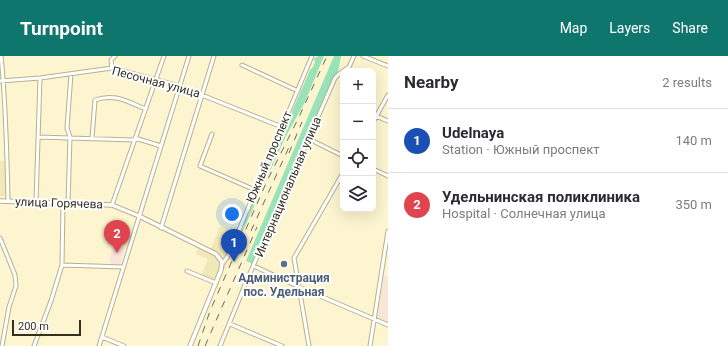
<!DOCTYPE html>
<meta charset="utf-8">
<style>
:root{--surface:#fff;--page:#f7f7f7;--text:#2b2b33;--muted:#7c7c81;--line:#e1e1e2;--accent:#0f766e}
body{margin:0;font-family:Roboto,sans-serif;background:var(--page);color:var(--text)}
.controls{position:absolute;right:12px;top:12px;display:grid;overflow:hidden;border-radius:8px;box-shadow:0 4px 16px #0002}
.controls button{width:36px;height:36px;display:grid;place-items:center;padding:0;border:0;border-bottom:1px solid var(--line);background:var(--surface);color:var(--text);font:20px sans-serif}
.scale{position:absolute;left:12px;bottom:10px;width:69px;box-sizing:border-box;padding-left:4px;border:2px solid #333022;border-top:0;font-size:11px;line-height:14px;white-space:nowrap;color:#333022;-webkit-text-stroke:3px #fff;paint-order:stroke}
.you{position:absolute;left:232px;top:158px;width:14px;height:14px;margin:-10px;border:3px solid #fff;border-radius:50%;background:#1a73e8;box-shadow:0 0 0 6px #1a73e833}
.badge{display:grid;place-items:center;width:26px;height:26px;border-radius:50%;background:var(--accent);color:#fff;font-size:13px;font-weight:700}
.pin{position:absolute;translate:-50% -33px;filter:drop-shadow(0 1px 2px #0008)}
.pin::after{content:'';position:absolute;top:21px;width:14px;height:12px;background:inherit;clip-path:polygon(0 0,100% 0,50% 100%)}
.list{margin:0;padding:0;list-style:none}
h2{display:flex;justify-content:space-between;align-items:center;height:52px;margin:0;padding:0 16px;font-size:17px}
h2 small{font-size:13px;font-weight:400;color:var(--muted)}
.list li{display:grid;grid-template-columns:26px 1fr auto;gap:12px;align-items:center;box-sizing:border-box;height:64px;padding:0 16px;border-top:1px solid var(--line)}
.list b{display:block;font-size:15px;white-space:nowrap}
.list p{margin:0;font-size:13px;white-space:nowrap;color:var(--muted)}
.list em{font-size:13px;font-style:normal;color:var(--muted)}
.icon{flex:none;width:22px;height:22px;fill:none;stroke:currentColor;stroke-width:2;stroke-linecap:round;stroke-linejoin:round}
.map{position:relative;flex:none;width:388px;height:290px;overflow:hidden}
header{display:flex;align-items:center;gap:24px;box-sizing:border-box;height:56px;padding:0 20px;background:var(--accent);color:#fff}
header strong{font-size:19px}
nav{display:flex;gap:22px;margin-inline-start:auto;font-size:14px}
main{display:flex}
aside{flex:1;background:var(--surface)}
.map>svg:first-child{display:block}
.built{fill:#f1e8ba}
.education{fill:#f8e7d5}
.medical{fill:#fde4da}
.green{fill:#9ae3b8}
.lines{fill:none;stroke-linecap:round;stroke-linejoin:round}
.minor-casing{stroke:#b8b18d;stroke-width:5}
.major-casing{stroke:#b8b18d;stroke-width:5.5}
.minor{stroke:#fff;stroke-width:3}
.major{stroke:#fff;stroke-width:3.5}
.rail{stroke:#6f6a55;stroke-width:1;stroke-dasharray:7 7;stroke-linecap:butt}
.service-dot{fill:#5c6f8a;stroke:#fff;stroke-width:1.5}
.labels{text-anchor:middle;stroke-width:4;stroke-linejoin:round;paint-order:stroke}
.street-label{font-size:12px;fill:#333022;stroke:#fff}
.service-label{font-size:12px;font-weight:bold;fill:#4e5e75;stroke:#fff}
</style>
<header>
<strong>Turnpoint</strong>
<nav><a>Map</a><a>Layers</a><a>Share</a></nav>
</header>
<main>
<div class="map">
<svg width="388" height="290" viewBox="0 0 388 290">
<rect width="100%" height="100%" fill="#fdf5cf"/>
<path class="built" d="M0,105H6L7,140H0Z
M220,170L240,179L225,213L220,212L218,218L214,225L201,220L208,203L196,198L198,192H211Z"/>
<path class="education" d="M383,220L388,221V268L376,263Z"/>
<path class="medical" d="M115,188L125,192L120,210L111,209L109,203Z"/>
<path class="green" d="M318,0H324L305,46L285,82L242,177L240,176L310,14L313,11L315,7L314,3Z
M334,0H341L338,16L334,21L253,208L246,205Z"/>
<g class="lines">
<g class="minor-casing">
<path id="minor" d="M1,0C6,48 7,97 8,145
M363,0L388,10
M242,9L298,35
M112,12L111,4L115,0
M0,25L40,22L112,12L179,30L282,71
M376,60L388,65
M373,66L388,39
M212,78L200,110L255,134
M38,81L134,84
M92,82L95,44C116,37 127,46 146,53
M135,82L161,90
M309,83L343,100
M373,113L388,120
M36,146L40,22
M68,147L70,81L67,72L71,18
M112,149L164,0
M161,172L214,0
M0,182L15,219L16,230L9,251L2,290
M222,208L228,200L312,0
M62,209L124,211
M254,210L299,231L388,269
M187,215L216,227
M230,268L282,290
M102,281L124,290
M34,290L51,245L62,209L63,147
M99,290L189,0
M220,290L247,224L335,22L339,18L349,11L354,0
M309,290L294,202L343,117
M370,290L388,175"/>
</g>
<g class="major-casing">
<path id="major" d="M0,145L112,149L139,160L216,198L222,206L221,214L190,290"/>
</g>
<use href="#minor" class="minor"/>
<use href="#major" class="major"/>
<path class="rail" d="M289,97L302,66
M251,175L289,91
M198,290L210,255L267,125L299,61L327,0
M205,290L257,171"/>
</g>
<circle class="service-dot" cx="284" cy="208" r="4"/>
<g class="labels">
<g class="street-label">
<text transform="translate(156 26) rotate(15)" y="4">Песочная улица</text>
<text transform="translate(269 101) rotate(-67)" y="4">Южный проспект</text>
<text transform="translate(288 131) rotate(-67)" y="4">Интернациональная улица</text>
<text transform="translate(59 147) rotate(2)" y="4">улица Горячева</text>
</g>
<g class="service-label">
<text x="284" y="226">Администрация<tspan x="284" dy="14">пос. Удельная</tspan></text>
</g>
</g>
</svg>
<div class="controls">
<button>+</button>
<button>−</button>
<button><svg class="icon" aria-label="locate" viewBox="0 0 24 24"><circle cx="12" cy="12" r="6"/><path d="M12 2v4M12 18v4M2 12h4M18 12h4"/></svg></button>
<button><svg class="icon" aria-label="layers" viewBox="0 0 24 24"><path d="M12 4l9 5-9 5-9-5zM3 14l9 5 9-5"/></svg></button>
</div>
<div class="scale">200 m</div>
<div class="you"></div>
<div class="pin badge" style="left:234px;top:206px;background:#1a4fb4">1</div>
<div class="pin badge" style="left:117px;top:197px;background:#e0444e">2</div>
</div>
<aside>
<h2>Nearby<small>2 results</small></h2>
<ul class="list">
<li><span class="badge" style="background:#1a4fb4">1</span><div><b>Udelnaya</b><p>Station · Южный проспект</p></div><em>140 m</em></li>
<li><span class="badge" style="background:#e0444e">2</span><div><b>Удельнинская поликлиника</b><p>Hospital · Солнечная улица</p></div><em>350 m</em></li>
</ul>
</aside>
</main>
